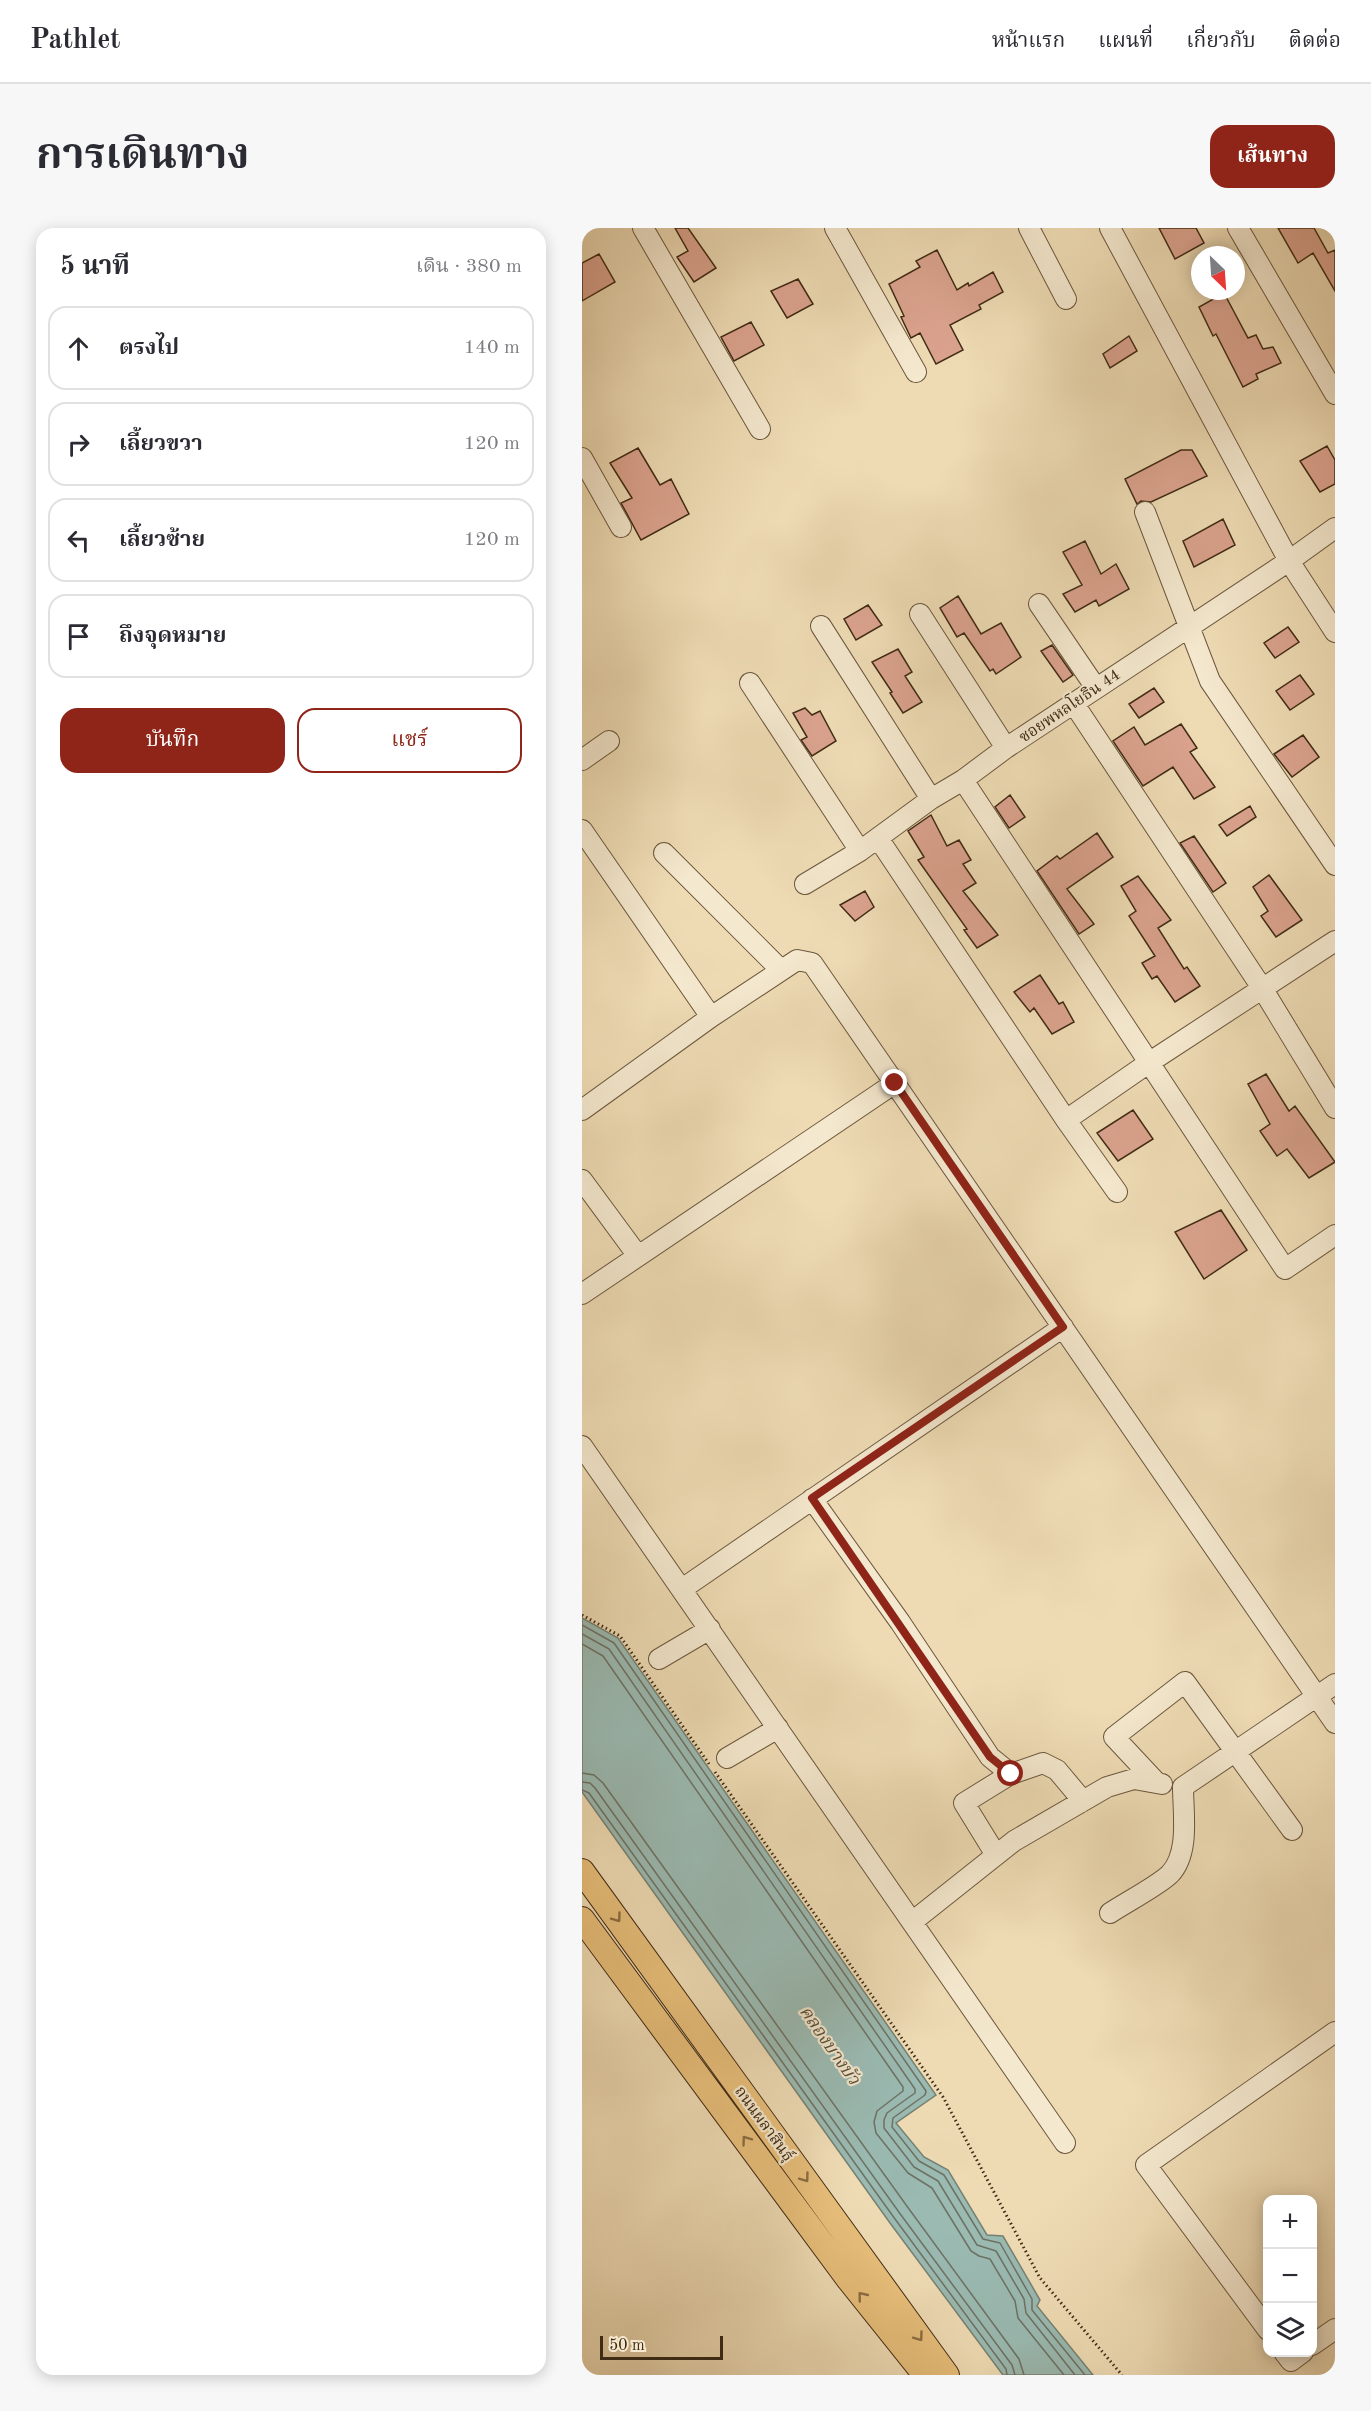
<!DOCTYPE html>
<html lang="th">
<meta charset="utf-8">
<style>
:root{--surface:#fff;--page:#f7f7f7;--text:#2b2b33;--muted:#7c7c81;--line:#e1e1e2;--accent:#8f2418}
body{margin:0;font-family:"Old Standard TT","Noto Serif Thai",serif;background:var(--page);color:var(--text)}
.controls{position:absolute;right:18px;bottom:18px;display:grid;overflow:hidden;border-radius:12px;box-shadow:0 3px 15px #0003}
.controls button{width:54px;height:54px;display:grid;place-items:center;padding:0;border:0;border-bottom:2px solid var(--line);background:var(--surface);color:var(--text);font:30px sans-serif}
.compass{position:absolute;left:609px;top:18px;width:54px;height:54px;border-radius:50%;background:var(--surface);box-shadow:0 3px 15px #0003;rotate:155deg}
.scale{position:absolute;left:18px;bottom:15px;width:123px;box-sizing:border-box;padding-left:6px;border:3px solid #402b15;border-top:0;font-size:16px;line-height:21px;white-space:nowrap;color:#402b15;-webkit-text-stroke:4px #f4e8ce;paint-order:stroke}
.stop{position:absolute;width:18px;height:18px;margin:-14px;border:4px solid #8f2418;border-radius:50%;background:#fff}
.stop.end{background:#8f2418;border-color:#fff;box-shadow:0 2px 6px #0008}
.list{margin:0;padding:0;list-style:none}
h2{display:flex;justify-content:space-between;align-items:center;height:78px;margin:0;padding:0 24px;font-size:26px}
h2 small{font-size:20px;font-weight:400;color:var(--muted)}
.list li{display:grid;grid-template-columns:39px 1fr auto;gap:18px;align-items:center;box-sizing:border-box;height:84px;margin:0 12px 12px;padding:0 12px;border:2px solid var(--line);border-radius:18px}
.list b{display:block;font-size:22px;white-space:nowrap}
.list em{font-size:20px;font-style:normal;color:var(--muted)}
.actions{display:flex;gap:12px;padding:18px 24px}
.actions a{flex:1;padding:14px 0;border:2px solid var(--accent);border-radius:18px;text-align:center;font-size:21px;color:var(--accent)}
.actions .main{background:var(--accent);color:#fff}
.icon{flex:none;width:33px;height:33px;fill:none;stroke:currentColor;stroke-width:2;stroke-linecap:round;stroke-linejoin:round}
.map{position:relative;flex:none;width:753px;height:2147px;overflow:hidden;border-radius:18px}
header{display:flex;align-items:center;gap:36px;box-sizing:border-box;height:84px;padding:0 30px;background:var(--surface);border-bottom:2px solid var(--line)}
header strong{font-size:28px}
nav{display:flex;gap:33px;margin-inline-start:auto;font-size:21px}
.intro{display:flex;align-items:center;justify-content:space-between;box-sizing:border-box;height:144px;padding:0 36px}
h1{margin:0;font-size:42px}
.button{padding:15px 27px;border-radius:18px;background:var(--accent);color:#fff;font-size:21px;font-weight:700}
main{display:flex;gap:36px;padding:0 36px}
aside{flex:1;background:var(--surface);border-radius:18px;box-shadow:0 3px 15px #0003}
.map>svg:first-child{display:block}
.water{fill:#9abab2;stroke:#768173;stroke-width:1.5}
.lines{fill:none;stroke-linecap:round;stroke-linejoin:round}
.shore{stroke:#6d7264;stroke-width:1.5}
.building{fill:#dba38e;stroke:#402b15;stroke-width:1.5}
.minor-casing{stroke:#6c573d;stroke-width:22}
.major-casing{stroke:#402b15;stroke-width:26}
.path{stroke:#402b15;stroke-width:3;stroke-dasharray:1.5 3;stroke-linecap:butt}
.minor{stroke:#f4e8ce;stroke-width:20}
.major{stroke:#e7be7a;stroke-width:24}
.oneway{stroke:#8b6d42}
.route{stroke:#8f2418;stroke-width:8}
.labels{text-anchor:middle;stroke-width:4.5;stroke-linejoin:round;paint-order:stroke}
.street-label{font-size:16px;fill:#402b15;stroke:#f4e8ce}
.water-label{font-size:18px;font-style:italic;fill:#564f3c;stroke:#f4e8ce}
</style>
<header>
<strong>Pathlet</strong>
<nav><a>หน้าแรก</a><a>แผนที่</a><a>เกี่ยวกับ</a><a>ติดต่อ</a></nav>
</header>
<div class="intro"><h1>การเดินทาง</h1><a class="button">เส้นทาง</a></div>
<main>
<aside>
<h2>5 นาที<small>เดิน · 380 m</small></h2>
<ul class="list">
<li><svg class="icon" aria-label="ahead" viewBox="0 0 24 24"><path d="M12 20V5M6 11l6-6 6 6"/></svg><div><b>ตรงไป</b></div><em>140 m</em></li>
<li><svg class="icon" aria-label="right" viewBox="0 0 24 24"><path d="M7 20v-9h11M14 6l5 5-5 5"/></svg><div><b>เลี้ยวขวา</b></div><em>120 m</em></li>
<li><svg class="icon" aria-label="left" viewBox="0 0 24 24"><path d="M17 20v-9H6M10 6l-5 5 5 5"/></svg><div><b>เลี้ยวซ้าย</b></div><em>120 m</em></li>
<li><svg class="icon" aria-label="arrive" viewBox="0 0 24 24"><path d="M6 21V4h12l-3 4 3 4H6"/></svg><div><b>ถึงจุดหมาย</b></div></li>
</ul>
<div class="actions"><a class="main">บันทึก</a><a>แชร์</a></div>
</aside>
<div class="map">
<svg width="753" height="2147" viewBox="0 0 753 2147">
<rect width="100%" height="100%" fill="#eedbb4"/>
<filter id="stains"><feTurbulence type="fractalNoise" baseFrequency=".00333" numOctaves="4"/><feColorMatrix values="0 0 0 0 .2 0 0 0 0 .09 0 0 0 0 .02 0 0 0 .5 -.17"/></filter>
<radialGradient id="worn" r=".72"><stop offset=".6" stop-color="#630" stop-opacity="0"/><stop offset="1" stop-color="#630" stop-opacity=".3"/></radialGradient>
<path class="water" d="M0,1390L36,1410L354,1867L314,1895L342,1929L366,1942L405,2007L421,2008L458,2072L455,2078L511,2147H421L308,1995L0,1564Z"/>
<g class="lines">
<path class="shore" d="M0,1397L32,1415L344,1863L343,1867L311,1890L310,1899L337,1933L362,1947L401,2011L418,2015L450,2071V2082L503,2147
M0,1406L27,1421L333,1861V1865L305,1885L302,1892V1900L332,1939L356,1953L395,2017L414,2023L442,2071L444,2085L493,2147
M0,1416L21,1428L321,1859V1863L295,1883L292,1894L294,1905L326,1945L350,1960L389,2023L397,2028L408,2031L433,2073L436,2090L482,2147
M0,1545L12,1547L21,1555L327,1981L437,2131L442,2147
M0,1554L8,1555L13,1560L319,1987L430,2137L433,2147
M0,1562L7,1565L313,1991L424,2141L425,2147"/>
</g>
<path class="building" d="M93,0H106L134,40L112,54L95,29L106,23Z
M577,0H614L622,15L593,31Z
M696,0H732L746,25L753,22V63L731,25L716,35Z
M355,22L375,62L386,55L387,58L411,44L421,64L397,77L399,81L368,97L381,122L354,136L338,105L329,110L319,89L322,88L307,56L338,39L334,33Z
M17,26L33,54L0,73V35Z
M216,51L231,76L205,90L189,63Z
M642,65L666,110L674,107L681,121L691,119L699,135L674,146L676,151L661,159L634,106L631,108L617,79Z
M169,94L182,117L152,133L139,109Z
M547,108L555,123L528,140L521,126Z
M745,218L753,232V256L738,264L718,233Z
M56,220L78,257L89,251L107,286L59,312L39,275L50,270L28,235Z
M599,222H610L625,248L569,274L559,273L555,276L543,251Z
M641,291L653,317L612,339L601,313Z
M503,313L519,346L534,336L547,361L517,378L514,372L493,384L481,366L500,357L481,324Z
M376,368L399,406L419,395L439,429L414,446L411,441L408,443L382,405L375,409L358,380Z
M286,377L300,397L274,412L262,391Z
M706,399L717,414L693,430L682,415Z
M470,417L491,447L481,454L459,423Z
M316,421L330,444L323,448L340,474L321,485L308,465L310,464L290,434Z
M718,447L732,466L708,482L694,463Z
M572,460L582,474L557,490L547,476Z
M223,480L230,487L238,483L254,513L230,528L219,512L225,509L211,485Z
M599,496L615,520L608,524L633,559L612,571L591,539L561,558L531,513L552,499L563,517Z
M721,507L737,529L710,549L692,526Z
M428,567L443,589L427,600L413,579Z
M668,578L674,589L645,608L637,597Z
M349,587L365,618L377,612L389,632L381,636L394,655L381,663L416,707L395,720L382,702L385,701L336,632L342,629L326,603Z
M515,605L531,629L485,661L512,696L497,706L455,643L475,628L478,631Z
M612,608L644,655L631,664L598,615Z
M687,647L720,692L694,709L679,688L686,683L671,659Z
M556,648L589,692L576,700L602,741L605,739L618,758L593,774L575,748L570,751L560,735L573,728L547,688L554,683L539,658Z
M283,663L292,679L273,693L258,677Z
M458,747L477,776L481,774L492,794L470,806L452,780L448,784L432,764Z
M684,846L707,883L713,878L753,934L727,950L705,921L695,928L678,903L688,896L666,856Z
M551,882L571,911L536,933L515,905Z
M639,982L665,1022L622,1051L593,1004Z"/>
<g class="lines">
<g class="minor-casing">
<path id="minor" d="M61,0L178,201
M253,0L334,144
M447,0L484,71
M528,0L707,333L753,404
M656,0L753,166
M0,230L39,299
M563,284L628,453L753,637
M457,376L514,460
M338,386L424,520
M239,398L349,571
M168,455L278,623
M492,476L680,760L753,880
M0,532L27,513
M381,552L703,1041L753,1007
M0,602L129,789
M296,610L484,892L568,834L753,713
M82,625L199,742
M223,656L278,623L349,571L381,552L424,520L707,333L753,300
M0,882L129,789L215,732L230,735L753,1495
M484,892L535,964
M0,952L56,1028
M0,1066L313,855
M0,1218L483,1915
M230,1271L318,1394L408,1529L429,1546
M100,1361L481,1099
M77,1431L128,1401
M145,1530L196,1500
M575,1555L532,1509L603,1454L710,1602
M414,1627L382,1575L429,1546L461,1535L475,1542L501,1573
M528,1685C543,1675 577,1657 588,1646C608,1625 601,1585 601,1559L753,1456
M330,1694L432,1613L525,1559L552,1551L580,1556
M686,2102L564,1937L753,1804
M730,2117L753,2101
M702,2124L709,2133L721,2124"/>
</g>
<g class="major-casing">
<path id="major" d="M0,1643L365,2147
M0,1691L267,2052L343,2147"/>
</g>
<path class="path" d="M0,1387L38,1408L127,1536
M133,1544L361,1869L458,2050L540,2147"/>
<use href="#minor" class="minor"/>
<use href="#major" class="major"/>
</g>
<defs><path id="oneway-chevron" d="M-2-3.5L2.5 0L-2 3.5" fill="none" stroke-width="1.6" stroke-linecap="round" stroke-linejoin="round" transform="scale(1.5)"/></defs>
<g class="oneway">
<use href="#oneway-chevron" transform="translate(35 1690) rotate(54)"/>
<use href="#oneway-chevron" transform="translate(164 1912) rotate(-126)"/>
<use href="#oneway-chevron" transform="translate(223 1950) rotate(54)"/>
<use href="#oneway-chevron" transform="translate(280 2068) rotate(-129)"/>
<use href="#oneway-chevron" transform="translate(337 2109) rotate(54)"/>
</g>
<g class="lines">
<path class="route" d="M313,855L481,1099L230,1270L408,1529L429,1546"/>
</g>
<g class="labels">
<g class="street-label">
<text transform="translate(487 477) rotate(-34)" y="6">ซอยพหลโยธิน 44</text>
<text transform="translate(183 1895) rotate(54)" y="6">ถนนผลาสินธุ์</text>
</g>
<g class="water-label">
<text transform="translate(248 1817) rotate(55)" y="6">คลองบางบัว</text>
</g>
</g>
<rect width="100%" height="100%" filter="url(#stains)"/>
<rect width="100%" height="100%" fill="url(#worn)"/>
</svg>
<div class="controls">
<button>+</button>
<button>−</button>
<button><svg class="icon" aria-label="layers" viewBox="0 0 24 24"><path d="M12 4l9 5-9 5-9-5zM3 14l9 5 9-5"/></svg></button>
</div>
<svg class="compass" viewBox="-18 -18 36 36"><path d="M0-13l5 13h-10z" fill="#e53935"/><path d="M0 13l5-13h-10z" fill="#7c7c81"/></svg>
<div class="scale">50 m</div>
<div class="stop" style="left:429px;top:1546px"></div>
<div class="stop end" style="left:313px;top:855px"></div>
</div>
</main>
